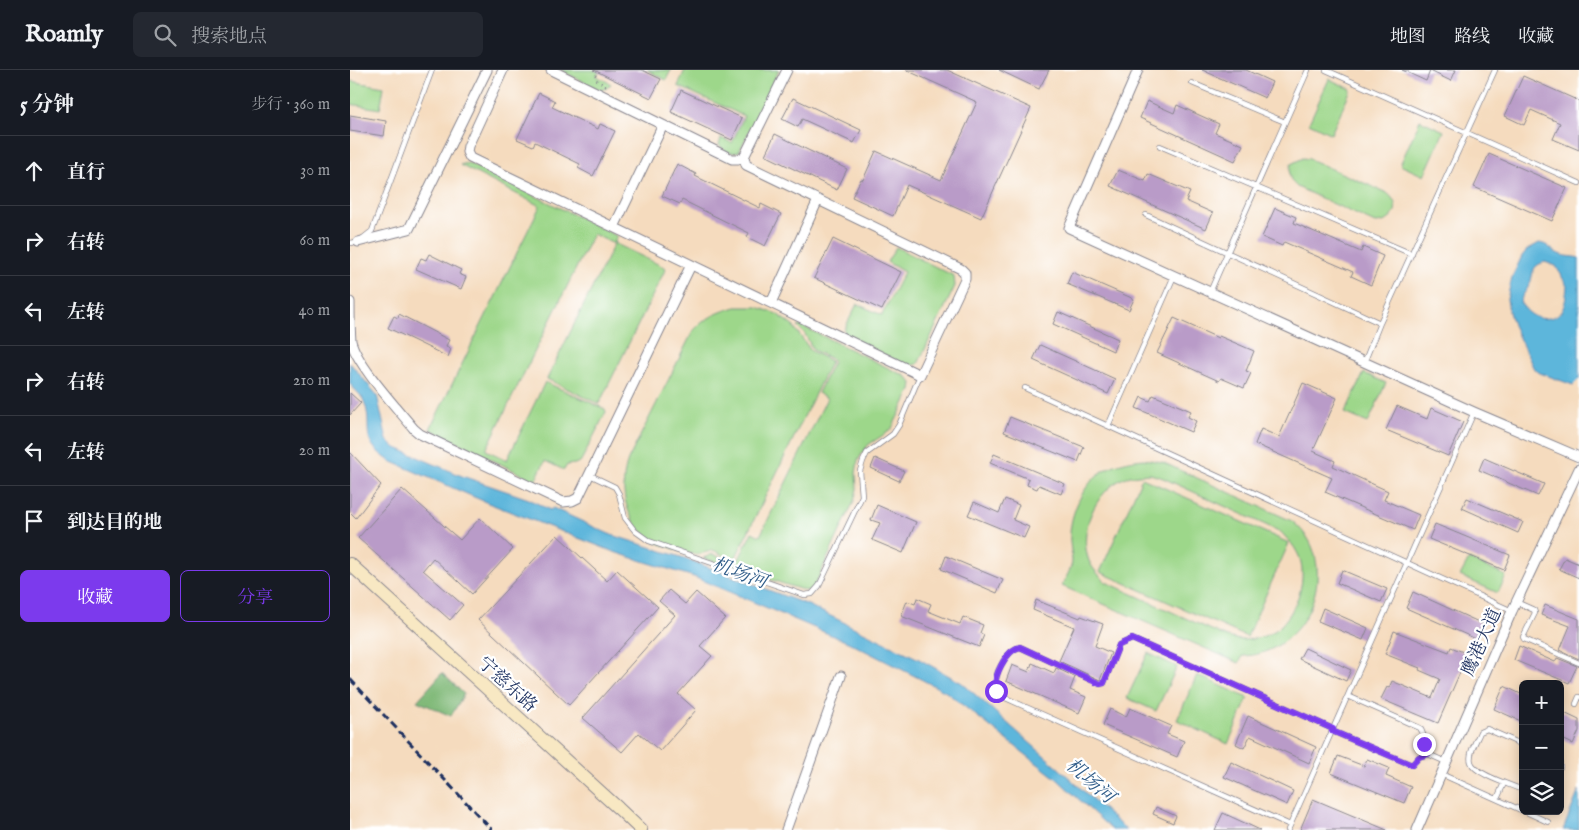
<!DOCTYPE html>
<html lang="zh">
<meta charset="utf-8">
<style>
:root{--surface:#171b24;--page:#242831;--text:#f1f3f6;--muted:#9ea1a6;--line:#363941;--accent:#7c3aed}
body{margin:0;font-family:"IM FELL English","Noto Serif SC",serif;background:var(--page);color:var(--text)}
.controls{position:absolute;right:15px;bottom:15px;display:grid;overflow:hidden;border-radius:8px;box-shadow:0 2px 12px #0003}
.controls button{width:45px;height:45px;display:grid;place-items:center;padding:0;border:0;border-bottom:1px solid var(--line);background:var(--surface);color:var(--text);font:25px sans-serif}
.stop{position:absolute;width:15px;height:15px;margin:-11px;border:4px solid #7c3aed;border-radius:50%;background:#fff}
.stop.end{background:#7c3aed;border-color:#fff;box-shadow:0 1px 5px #0008}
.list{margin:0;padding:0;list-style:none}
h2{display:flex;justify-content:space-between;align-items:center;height:65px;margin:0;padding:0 20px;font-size:21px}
h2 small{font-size:16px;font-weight:400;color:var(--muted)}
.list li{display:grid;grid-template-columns:32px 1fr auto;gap:15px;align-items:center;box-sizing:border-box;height:70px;padding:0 20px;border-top:1px solid var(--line)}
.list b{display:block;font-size:19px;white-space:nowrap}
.list em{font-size:16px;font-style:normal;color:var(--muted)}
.actions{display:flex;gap:10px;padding:15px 20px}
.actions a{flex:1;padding:11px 0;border:1px solid var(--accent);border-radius:8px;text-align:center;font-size:18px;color:var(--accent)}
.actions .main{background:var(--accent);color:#fff}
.icon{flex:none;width:28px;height:28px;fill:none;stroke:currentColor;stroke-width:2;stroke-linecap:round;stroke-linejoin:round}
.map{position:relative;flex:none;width:1229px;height:760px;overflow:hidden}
header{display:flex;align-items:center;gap:30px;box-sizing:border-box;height:70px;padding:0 25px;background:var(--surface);border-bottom:1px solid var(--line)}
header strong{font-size:24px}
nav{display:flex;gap:28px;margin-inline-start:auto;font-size:18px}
.search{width:350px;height:45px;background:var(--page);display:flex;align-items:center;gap:12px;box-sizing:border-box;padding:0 18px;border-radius:8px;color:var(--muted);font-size:19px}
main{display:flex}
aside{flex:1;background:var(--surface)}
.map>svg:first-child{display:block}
.green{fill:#9dd78a;stroke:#5c8374;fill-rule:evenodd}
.forest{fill:#7eb876;stroke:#4c746a}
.water{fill:#5db6db;stroke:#3c729c;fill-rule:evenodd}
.building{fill:#b99bc8}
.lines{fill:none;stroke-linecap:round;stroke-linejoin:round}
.service-casing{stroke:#88858e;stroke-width:6}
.minor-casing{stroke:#88858e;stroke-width:11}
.secondary-casing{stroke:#88858e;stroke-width:14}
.path{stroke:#88858e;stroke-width:2;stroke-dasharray:1 4;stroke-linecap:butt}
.service{stroke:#fff;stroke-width:4.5}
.minor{stroke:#fff;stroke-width:9}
.secondary{stroke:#f8e8c3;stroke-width:12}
.rail{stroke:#1b2f5e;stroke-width:3;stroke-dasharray:8 4;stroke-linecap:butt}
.route{stroke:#7c3aed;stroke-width:6}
.labels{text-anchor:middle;stroke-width:4.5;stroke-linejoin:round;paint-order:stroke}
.street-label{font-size:18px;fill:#1b2f5e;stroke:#fff}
.water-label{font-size:19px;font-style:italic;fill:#325e8a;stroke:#fff}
</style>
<header>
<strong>Roamly</strong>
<div class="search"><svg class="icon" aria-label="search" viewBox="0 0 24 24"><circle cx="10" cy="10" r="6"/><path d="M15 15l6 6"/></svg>搜索地点</div>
<nav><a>地图</a><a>路线</a><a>收藏</a></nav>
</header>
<main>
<aside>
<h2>5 分钟<small>步行 · 360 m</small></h2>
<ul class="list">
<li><svg class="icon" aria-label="ahead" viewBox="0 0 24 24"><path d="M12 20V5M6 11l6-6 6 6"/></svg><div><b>直行</b></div><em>30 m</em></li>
<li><svg class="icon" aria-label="right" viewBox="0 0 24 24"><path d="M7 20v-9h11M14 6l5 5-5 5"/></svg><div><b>右转</b></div><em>60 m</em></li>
<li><svg class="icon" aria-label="left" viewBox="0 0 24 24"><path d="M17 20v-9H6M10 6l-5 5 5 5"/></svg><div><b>左转</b></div><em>40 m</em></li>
<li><svg class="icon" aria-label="right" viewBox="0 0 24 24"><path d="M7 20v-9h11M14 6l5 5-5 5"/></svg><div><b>右转</b></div><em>210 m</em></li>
<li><svg class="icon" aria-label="left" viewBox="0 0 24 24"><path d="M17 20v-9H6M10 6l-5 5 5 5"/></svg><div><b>左转</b></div><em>20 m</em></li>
<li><svg class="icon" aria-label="arrive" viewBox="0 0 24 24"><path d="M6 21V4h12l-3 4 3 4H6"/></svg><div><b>到达目的地</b></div></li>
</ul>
<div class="actions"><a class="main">收藏</a><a>分享</a></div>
</aside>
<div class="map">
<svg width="1229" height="760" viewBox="0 0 1229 760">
<rect width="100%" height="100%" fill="#fff"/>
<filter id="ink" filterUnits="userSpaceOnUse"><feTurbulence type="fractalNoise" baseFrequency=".02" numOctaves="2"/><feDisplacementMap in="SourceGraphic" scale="10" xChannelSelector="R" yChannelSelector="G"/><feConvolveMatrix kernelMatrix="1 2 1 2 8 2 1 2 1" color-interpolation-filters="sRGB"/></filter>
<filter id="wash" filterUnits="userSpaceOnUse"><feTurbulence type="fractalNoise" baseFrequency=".0096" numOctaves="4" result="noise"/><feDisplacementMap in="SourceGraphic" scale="20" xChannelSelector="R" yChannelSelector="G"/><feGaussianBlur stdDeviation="1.12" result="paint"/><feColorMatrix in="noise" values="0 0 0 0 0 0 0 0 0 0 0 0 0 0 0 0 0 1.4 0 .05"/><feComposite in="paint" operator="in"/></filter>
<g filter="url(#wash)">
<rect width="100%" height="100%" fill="#f5dbbe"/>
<path class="green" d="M210,0H250L247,6L261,14L257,18L250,20Z
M297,0H321L316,10Z
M335,0H429L389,82C380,85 375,81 369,75L371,68L382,73L394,46L328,16Z
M979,9L1001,19L981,64L959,53Z
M0,11L34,17L30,39L0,34Z
M1070,50L1094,61L1074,106L1050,95Z
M953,88L959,89L1037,123C1053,135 1045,153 1025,153L947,117C939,110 938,104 941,94Z
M118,93L267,166L264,173L316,198L249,334L197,309L264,174L243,164L136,380L157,390L195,312L255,339L256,342L231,391L225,394L217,395L214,400L195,391L185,411L80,359L190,136L110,95Z
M546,177L604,206L605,216L568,294L557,296L495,265L494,260L507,234L532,245L554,202L537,192Z
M386,237H407L427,244L444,257L461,281L481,291L384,491L363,480C345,487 336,484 319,477C313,475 306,473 301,469C275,452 268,417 278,390L343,261C355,248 368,242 386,237Z
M450,255L557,307L562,313L561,320L541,360L518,375L508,390L506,404L507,419L504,431L463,519L456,521L353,488L363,484L386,495L402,462L410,466L477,328L468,323L484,290L463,280L455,264L448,257Z
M1014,303L1036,313L1018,353L995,343Z
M794,389L812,392L942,451C951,459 959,467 963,479C980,526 944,585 893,586L889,593L712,516C715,509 722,498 722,491C722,483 719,473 720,464C721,439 737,407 760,397C772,392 783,390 794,389ZM800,404L813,408L931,462C937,469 944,475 948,484C959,506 947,542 928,558C920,566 903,570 892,570C887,570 882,568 877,567L756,512C749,505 741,498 738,488C729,460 745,424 770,410C778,405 790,405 800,404Z
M792,408L939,473L897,567L750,502Z
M1119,489L1156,506L1148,523L1110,506Z
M798,583L827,597L806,641L777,628Z
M847,605L898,628L878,674L827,650Z"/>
<path class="forest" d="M92,603L114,624L101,646L67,631Z"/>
<path class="water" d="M1189,173C1198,174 1200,179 1207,183C1214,187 1222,186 1229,188V309L1223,315L1190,303L1184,299L1163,255L1159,242L1157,229L1162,207L1172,186L1177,180ZM1195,192L1206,196L1217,216C1216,224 1216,233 1212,240C1210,244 1207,245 1203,247C1188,252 1178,244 1170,232C1172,225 1177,220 1180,214C1184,202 1181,196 1195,192Z
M0,293L27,325L37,370L44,377L112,406L179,429L200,440L203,438L259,464L334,488L458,535L569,589L612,613L713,702L776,760H762L707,709L596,622L500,573L344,507L267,483L138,433L40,391C5,368 26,358 13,329C10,324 4,319 0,314Z
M1229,720V758L1228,760H1213Z"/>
<g id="blocks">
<path class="building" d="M244,0H292L311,9L301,28Z
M556,0H597L681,38L631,148L557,115L543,146L502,127L511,109L513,110L526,81L591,110L627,32Z
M649,0H699L689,19Z
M852,0H896L922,12L915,28Z
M1052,0H1106L1101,11L1080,1L1076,11Z
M1173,6L1229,31V80L1203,69L1210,53L1181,40L1174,55L1155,46Z
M331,20L392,48L382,70L321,42Z
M189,23L205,31L202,37L248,59L250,54L265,61L243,106L228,98L230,94L185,72L183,76L167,69Z
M443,28L511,60L504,73L452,49L448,57L432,49Z
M797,31L824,43L827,35L869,54L865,63L893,75L885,91L790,48Z
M0,45L36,51L34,66L0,61Z
M425,64L497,99L487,120L415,85Z
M1139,84L1217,118L1202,151L1124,117Z
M327,94L346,104L345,106L410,138L411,134L431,144L415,176L397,167L399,163L332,130L330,134L312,126Z
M768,100L795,111L798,104L840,122L836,131L863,143L856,159L760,116Z
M925,138L946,147L944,153L1011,182L1013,177L1033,186L1021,215L1001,206L1003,202L934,172L932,176L912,167Z
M483,169L551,202L532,240L464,208Z
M79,184L111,200L109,204L116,207L111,219L66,199L71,188L76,190Z
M722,202L784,229L779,240L717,214Z
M708,242L768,269L763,281L703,254Z
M49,244L99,270L96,276L101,279L98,287L38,258L44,246L48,248Z
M824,248L868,268L869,266L904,281L896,301L901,303L894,318L871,308L869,311L807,283Z
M690,275L765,309L758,324L683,290Z
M953,313L987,328L963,381L985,391L983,396L1038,421L1034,430L1069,445L1063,460L975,422L982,408L905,374L911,359L929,367Z
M0,323L11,333L0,345Z
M803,325L841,341L838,347L846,351L841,362L786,338L791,327L800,331Z
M1047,336L1077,349L1081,338L1113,352L1098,386L1036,360Z
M660,347L734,377L728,392L654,362Z
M0,382L31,415L6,448L0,442Z
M644,384L715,414L711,424L689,415L687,419L677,415L679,409L640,393Z
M525,388L554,401L549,411L521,398Z
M1134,388L1194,414L1188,426L1129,400Z
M52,419L110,470L130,448L163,479L122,524L83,488L73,500L113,535L100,550L8,468Z
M1117,428L1173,452L1168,463L1112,438Z
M655,429L669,435L663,450L679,457L674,468L618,445L624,432L649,443Z
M527,435L566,452L553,483L522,470L530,453L521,450Z
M1085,454L1160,485L1154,500L1079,469Z
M207,465L257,511L267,500L308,537L219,635L128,550Z
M596,486L653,510L647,523L591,499Z
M1215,488L1229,494V508L1209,499Z
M992,500L1037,519L1031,532L987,513Z
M319,520L335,534L346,522L375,548L350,576L362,586L328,624L346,640L310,681L289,663L272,682L233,648L325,545L309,531Z
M1063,522L1133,554L1126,569L1056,538Z
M567,528L581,534L578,541L610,554L613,547L633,555L630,563L634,565L629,577L551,546L557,531L565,534Z
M686,530L730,548L731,546L753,554L745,576L761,583L750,610L709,591L724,557L683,540Z
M1195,535L1229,549V589L1210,580L1220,556L1191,545Z
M973,538L1018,558L1013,570L968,551Z
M1044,561L1099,582L1101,577L1118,584L1088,653L1031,629L1037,617L1039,618L1042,611L1082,628L1090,609L1069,600L1070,598L1035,584Z
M1169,576L1205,592L1207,588L1227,596L1219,613L1164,590Z
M955,578L1001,600L996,611L949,589Z
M682,593L704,603L706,598L725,607L720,620L736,627L729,643L656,611L662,595L679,602Z
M1154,616L1173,625V652L1144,639Z
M780,638L821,656L817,664L834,671L827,687L753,655L760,639L776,647Z
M1210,641L1229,650V661L1223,674L1210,668Z
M898,646L966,677L959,693L900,666L894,678L886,674Z
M988,686L1014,696L1017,689L1039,698L1036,706L1061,717L1054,733L981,703Z
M881,692L943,721L937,735L874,707Z
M963,729L1037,760H950Z
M806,737L826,746L823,753L803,744Z
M873,743L910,760H865Z"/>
</g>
</g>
<g filter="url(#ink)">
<use href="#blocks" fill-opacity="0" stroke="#88858e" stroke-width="1"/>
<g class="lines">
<g class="service-casing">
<path id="service" d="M976,0L1229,113
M842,13L935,52
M810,76L1062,184
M796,145L1030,253L1014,293
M0,173L8,172L22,161L82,0
M860,222L958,0
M1030,253L1145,0
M675,318L1162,541
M758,356L824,206
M240,405L265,417L269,424L275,448L285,461L299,471L454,525L462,524L469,516L512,426L510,401L513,391L517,383L543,364L549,355L570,305
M1166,532L1184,540L1185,543L1173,567L1174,569L1229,593
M998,626L1070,658C1075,665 1075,675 1078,684L1096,692
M1226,634L1229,627
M982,661L1062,695L1069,687L1078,684
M1173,675L1137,659L1130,662C1127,670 1118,683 1121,692C1124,704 1161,715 1173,720
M1210,693V697
M1091,704L1173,741
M1147,729L1154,713
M1174,741L1198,752
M940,755L649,625C638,613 655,580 670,577L750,614L754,613L769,575L782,569L983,659
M938,760L1124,342"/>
</g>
<g class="minor-casing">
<path id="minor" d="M153,0L118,76L117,82L120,88L570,305L615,209V203L611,199L396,95L394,87L437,0
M201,0L382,89H388L394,87
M788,0L719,158L1124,342L1229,387
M264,157L313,55
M8,172L59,159L137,0
M0,232C0,244 0,259 1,271C7,295 47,338 64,359L70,364L213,432L222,431L228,428L341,195
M421,233L468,130
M436,760L491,606
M1067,760L1162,541L1229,399"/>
</g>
<g class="secondary-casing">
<path id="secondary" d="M0,494L268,738L291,760"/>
</g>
<path class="path" d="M244,0L247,10L256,16"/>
<use href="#service" class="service"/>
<use href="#minor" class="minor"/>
<use href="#secondary" class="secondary"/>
<path class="rail" d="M0,609L142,760"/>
</g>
</g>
<g class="lines" filter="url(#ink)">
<path class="route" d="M646,621C642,608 656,580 670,577L750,614L754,613L769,575L782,569L983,659L982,661L1062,695L1069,687L1078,684L1074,674"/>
</g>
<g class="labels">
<g class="street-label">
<text transform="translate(1131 572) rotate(-66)" y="6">鹰港大道</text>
<text transform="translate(158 614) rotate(42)" y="6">宁慈东路</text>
</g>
<g class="water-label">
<text transform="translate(390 502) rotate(20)" y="7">机场河</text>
<text transform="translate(741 710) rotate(41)" y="7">机场河</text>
</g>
</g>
</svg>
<div class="controls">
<button>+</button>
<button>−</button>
<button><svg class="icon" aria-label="layers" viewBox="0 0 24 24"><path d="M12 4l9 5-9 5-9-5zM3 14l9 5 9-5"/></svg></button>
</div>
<div class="stop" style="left:646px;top:621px"></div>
<div class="stop end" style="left:1074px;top:674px"></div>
</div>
</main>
